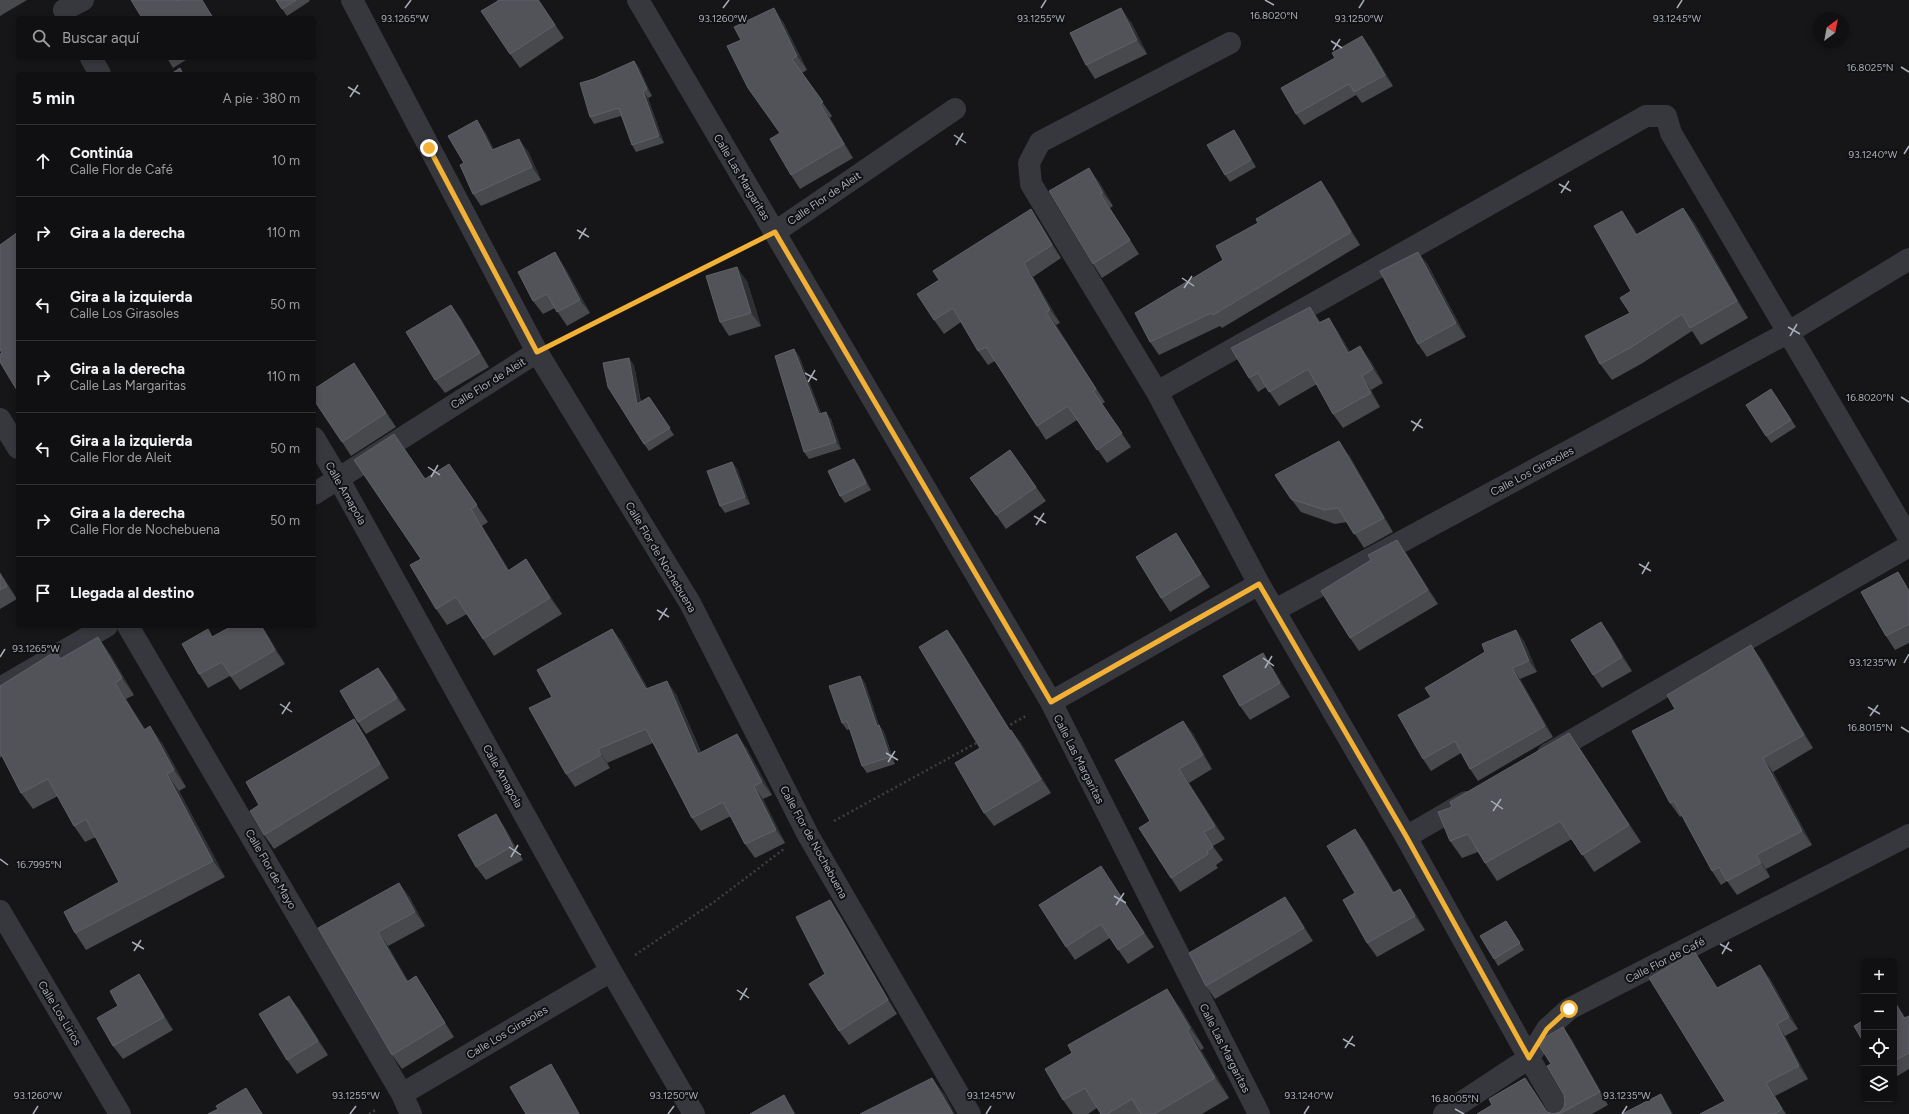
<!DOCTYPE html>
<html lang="es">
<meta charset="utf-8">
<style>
:root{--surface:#101012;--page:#19191b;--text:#f1f3f6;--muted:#9c9d9f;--line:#303032}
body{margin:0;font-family:Figtree,sans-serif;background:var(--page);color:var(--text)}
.controls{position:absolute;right:12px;bottom:12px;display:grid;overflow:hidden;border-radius:6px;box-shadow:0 2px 6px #0003}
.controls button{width:36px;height:36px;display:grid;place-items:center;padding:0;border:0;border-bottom:1px solid var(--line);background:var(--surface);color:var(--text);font:20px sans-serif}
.compass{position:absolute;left:1813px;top:12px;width:36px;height:36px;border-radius:50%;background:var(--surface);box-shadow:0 2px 6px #0003;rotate:32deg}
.stop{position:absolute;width:12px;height:12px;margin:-9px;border:3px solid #f2b134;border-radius:50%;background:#fff}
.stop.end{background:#f2b134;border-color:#fff;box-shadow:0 1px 4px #0008}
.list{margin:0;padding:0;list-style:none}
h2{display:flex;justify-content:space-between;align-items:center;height:52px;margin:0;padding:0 16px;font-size:17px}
h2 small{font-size:13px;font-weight:400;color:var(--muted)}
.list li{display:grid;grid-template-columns:26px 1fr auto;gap:12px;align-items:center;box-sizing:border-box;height:72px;padding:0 16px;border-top:1px solid var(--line)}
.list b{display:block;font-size:15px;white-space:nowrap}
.list p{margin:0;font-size:13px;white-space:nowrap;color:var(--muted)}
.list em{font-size:13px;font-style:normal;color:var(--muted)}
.icon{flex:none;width:22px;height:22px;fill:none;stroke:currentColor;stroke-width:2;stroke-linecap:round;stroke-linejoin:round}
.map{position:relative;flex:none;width:1909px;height:1114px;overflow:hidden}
.search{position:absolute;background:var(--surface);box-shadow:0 2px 6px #0003;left:16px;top:16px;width:300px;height:44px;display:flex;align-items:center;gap:10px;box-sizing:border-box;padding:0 14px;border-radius:6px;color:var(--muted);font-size:15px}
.panel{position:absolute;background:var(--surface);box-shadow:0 2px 6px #0003;left:16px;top:72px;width:300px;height:556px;border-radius:6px}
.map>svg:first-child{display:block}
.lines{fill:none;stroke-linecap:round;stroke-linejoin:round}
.path{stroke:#3d3f44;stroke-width:2.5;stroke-dasharray:2 3;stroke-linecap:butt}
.minor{stroke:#37383d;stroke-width:22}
.wall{fill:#47494d}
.shaded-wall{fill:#2f3033}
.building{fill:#525359;stroke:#5f6168}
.route{stroke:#f2b134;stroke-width:5}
.ticks{fill:none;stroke:#a8adb8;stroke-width:1.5}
.labels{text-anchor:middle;stroke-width:4;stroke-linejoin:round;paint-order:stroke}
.street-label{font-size:11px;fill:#a8adb8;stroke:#111113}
.ticks-label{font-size:10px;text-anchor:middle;fill:#a8adb8;stroke:#111113;stroke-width:4;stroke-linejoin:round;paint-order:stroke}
</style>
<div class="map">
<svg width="1909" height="1114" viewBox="0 0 1909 1114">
<rect width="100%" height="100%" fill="#161618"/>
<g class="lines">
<path class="path" d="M563,339L750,245
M1006,727L1026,716
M834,821L980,741
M635,955L714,902L784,849
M369,1114L377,1109"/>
<path class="minor" d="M352,0L537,352L690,603L808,835L970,1114
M638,0L1051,702L1259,1114
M64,10L83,0
M1230,43L1040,142L1029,163L1031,184L1157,392L1259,584L1406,837
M91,58L100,74
M775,232L955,109
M1157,392L1646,116H1666L1671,133L1909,538
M0,419L18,448
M314,438L338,478L611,971L694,1114
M314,494L537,352
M1275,610L1789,332L1909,259
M128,626L402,1094L411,1114
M0,688L107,626
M1051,702L1259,584
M1548,754L1909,546
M1466,802L1406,837L1529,1058L1562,1114
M0,911L120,1114
M402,1094L611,971
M1444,1114L1529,1058L1547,1029L1569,1009L1909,835"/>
</g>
<path class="wall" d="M0,0H27L0,16Z
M276,0H309L310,1L287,16Z
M539,0L564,38L520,68L510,54Z
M783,22L807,70L802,73L832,116L830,118L853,158L800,189L791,175L780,133Z
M1131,22L1147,54L1095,79L1086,65Z
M1370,47L1393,86L1362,103L1356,95L1304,125L1296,114Z
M167,58H189L173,68Z
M634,61L639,68L652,96L648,98L664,143L636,152L632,145L621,116L594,124L590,117L594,79Z
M485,132L494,150L528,151L541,180L481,206L473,194L464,163Z
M1239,137L1256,167L1230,182L1225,175Z
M1099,182L1113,206L1110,208L1139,254L1102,278L1093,264Z
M1330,194L1360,245L1222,328L1220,326L1159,355L1150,342L1223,260Z
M1683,208L1695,224L1748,318L1701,345L1692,331L1641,364L1612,380L1600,364L1630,313L1633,227L1637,234Z
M1040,223L1061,258L1033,277L1060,323L1056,325L1105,402L1102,404L1131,447L1107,463L1077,420L1046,440L995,361L988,365L978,351L961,322L944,334L934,320Z
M1418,252L1428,265L1466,337L1427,357L1418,344Z
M564,266L590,313L567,326L555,308L543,314L533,301Z
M747,281L761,326L729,336L720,322Z
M451,305L461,319L489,367L445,393L435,380Z
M1329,318L1338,332L1350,352L1370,360L1383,383L1371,390L1380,407L1343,428L1333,414L1317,384L1279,406L1266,387L1258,392L1249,378L1320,322Z
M794,349L799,356L821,413L831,419L841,449L809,459L804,452Z
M634,365L641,402L649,397L674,435L649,451L644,444Z
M363,377L396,427L351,456L342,442Z
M1776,396L1796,427L1771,443L1766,436Z
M1010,450L1046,501L1006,529L970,478Z
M1349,455L1393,532L1364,548L1347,522L1335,524L1301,512L1291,499Z
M854,459L859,466L871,490L845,503L840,496Z
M732,462L737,469L750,504L725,513L720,506Z
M449,464L488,522L482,526L509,570L526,559L537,576L562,614L494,656L483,639L467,614L447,625L436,609L425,479Z
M1185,547L1210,587L1170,612L1161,598Z
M1406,553L1438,604L1359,651L1350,638Z
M0,572L17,599L0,609Z
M1898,572L1909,589V643L1895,650L1886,636Z
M1601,622L1611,636L1632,671L1602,688L1593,675Z
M232,626H262L285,664L240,690L230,676L208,688L199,674L213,637Z
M612,629L622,642L648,689L676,694L701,752L746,747L772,795L763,799L785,843L755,858L745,844L731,816L701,831L692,818L653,743L607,763L610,768L575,787L566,774L552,697Z
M947,630L957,644L1010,730L1021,743L1051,793L994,826L984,813L980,748Z
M1524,641L1537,672L1520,679L1553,737L1478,781L1470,769L1461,753L1431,771L1423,759Z
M1751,645L1761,659L1813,748L1773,772L1812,845L1766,869L1770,877L1737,895L1727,881L1721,885L1712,871L1682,816L1680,817L1670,803L1675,709Z
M110,654L134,695L126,699L145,729L162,743L186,787L179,791L225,877L86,950L75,933L119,882L96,837L85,842L74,826L58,796L33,809L21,793L2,756L0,758V689L61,659Z
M1272,667L1290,697L1250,720L1240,706Z
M378,668L387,680L406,710L366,734L358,722Z
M860,676L865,683L879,725L884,732L895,764L867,773L862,766L850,729L847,730L842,723Z
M1183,721L1193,734L1212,769L1189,783L1225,839L1213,846L1223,860L1216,865L1218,868L1180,892L1171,878L1150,821Z
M363,733L389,778L274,849L264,835L259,805Z
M1569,733L1581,750L1641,842L1594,872L1572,839L1497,881L1485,863L1478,852L1462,858L1450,841L1452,807Z
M496,814L505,828L523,860L486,880L476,867Z
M1355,829L1365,843L1394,892L1400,889L1409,903L1425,930L1377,957L1367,943Z
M1110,879L1154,947L1128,964L1110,938L1075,960L1066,947Z
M409,896L425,926L388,946L408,981L425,990L454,1037L402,1069L392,1055L318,928Z
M1294,910L1313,941L1215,999L1206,986Z
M839,914L897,1014L849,1045L839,1031L825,974Z
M1506,921L1524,950L1498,966L1494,959Z
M1694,951L1702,964L1717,988L1769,977L1798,1029L1785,1036L1808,1079L1775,1096L1786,1114H1700L1725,1101Z
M139,974L148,988L173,1030L123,1059L113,1046L118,1006Z
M1894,1003L1903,1014L1905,1018L1909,1016V1069L1894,1078Z
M299,1009L328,1055L297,1074L287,1060Z
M1181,1009L1204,1048L1201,1050L1229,1098L1202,1114H1101L1097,1108L1088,1114H1073L1063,1100Z
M1563,1027L1572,1040L1608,1105L1592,1114H1477L1534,1091L1547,1112L1553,1114L1560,1112L1564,1107L1565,1101L1564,1095L1551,1064Z"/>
<path class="shaded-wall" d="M202,0L214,18H213Z
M538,0H539L564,38L555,25Z
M774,8L783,22L807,70L797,56Z
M1121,8L1131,22L1147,54L1137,40Z
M1362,36L1370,47L1393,86L1385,75Z
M634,61L639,68L652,96L647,89Z
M643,91L648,98L664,143L659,136Z
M820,104L830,118L853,158L844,144Z
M477,120L485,132L501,163L492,150Z
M1234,130L1239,137L1256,167L1251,160Z
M519,139L528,151L541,180L532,167Z
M1089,168L1099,182L1113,206L1103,193Z
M1321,181L1330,194L1360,245L1351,232Z
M1100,194L1110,208L1139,254L1130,240Z
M1683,208L1695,224L1748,318L1737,301Z
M1031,209L1040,223L1061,258L1052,245Z
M1622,211L1633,227L1647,251L1636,235Z
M555,252L564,266L590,313L580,300Z
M1418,252L1428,265L1466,337L1456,323Z
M1024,263L1033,277L1060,323L1050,310Z
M737,267L747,281L761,326L751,313Z
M451,305L461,319L489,367L480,353Z
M1310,307L1320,321L1329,337L1319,323Z
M1046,312L1056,325L1105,402L1096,389Z
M1329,318L1338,332L1358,366L1348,353Z
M1360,346L1370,360L1383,383L1373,369Z
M794,349L799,356L824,421L819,414Z
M629,358L634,365L642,411L637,404Z
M354,363L363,377L396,427L386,413Z
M1362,376L1371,390L1380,407L1371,393Z
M826,412L831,419L841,449L836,442Z
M1339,441L1349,455L1393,532L1384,518Z
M854,459L859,466L871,490L866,483Z
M732,462L737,469L750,504L745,497Z
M471,509L482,526L519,587L508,571Z
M1176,533L1185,547L1210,587L1201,574Z
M1397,540L1406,553L1438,604L1428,590Z
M526,559L537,576L562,614L550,598Z
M0,572L17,599L0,574Z
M1898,572L1909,589V592Z
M1601,622L1611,636L1632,671L1622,657Z
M261,626H262L285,664L275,650Z
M612,629L622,642L656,703L646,689Z
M947,630L957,644L1019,744L1010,731Z
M1516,630L1524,641L1537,672L1529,661Z
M98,637L110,654L134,695L122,678Z
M1751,645L1761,659L1813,748L1804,735Z
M1263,653L1272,667L1290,697L1280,683Z
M378,668L387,680L406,710L397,698Z
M1512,668L1520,679L1553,737L1545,726Z
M860,676L865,683L879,725L884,732L895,764L890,757L877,726Z
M667,681L676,694L707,767L698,754Z
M115,683L126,699L155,746L144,730Z
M354,719L363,733L389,778L380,764Z
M1183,721L1193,734L1212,769L1203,755Z
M150,726L162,743L186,787L174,770Z
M1011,730L1021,743L1051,793L1041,779Z
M1569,733L1581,750L1641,842L1629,825Z
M737,734L746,747L772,795L762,782Z
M598,749L607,763L610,768L601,755Z
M1763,758L1773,772L1812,845L1802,831Z
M1179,769L1189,783L1225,839L1215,826Z
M167,774L179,791L225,877L213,861Z
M754,786L763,799L785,843L776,830Z
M496,814L505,828L523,860L513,846Z
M1355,829L1365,843L1403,907L1393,893Z
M1204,832L1213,846L1223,860L1213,847Z
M1756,855L1766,869L1770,877L1761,863Z
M1101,866L1110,879L1154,947L1144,933Z
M399,883L409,896L425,926L415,912Z
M1400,889L1409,903L1425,930L1415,916Z
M1285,897L1294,910L1313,941L1304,928Z
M830,900L839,914L897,1014L888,1000Z
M378,932L388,946L416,996L407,982Z
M1760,965L1769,977L1798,1029L1789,1017Z
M139,974L148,988L173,1030L164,1017Z
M416,976L425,990L454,1037L445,1023Z
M1167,989L1181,1009L1204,1048L1190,1028Z
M289,996L299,1009L328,1055L318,1041Z
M1895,1002L1903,1014L1909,1024L1904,1018Z
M1777,1024L1785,1036L1808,1079L1799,1066Z
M1563,1027L1572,1040L1608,1105L1600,1092Z
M1187,1030L1201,1050L1229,1098L1215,1078Z
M551,1064L559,1076L580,1114H579Z
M932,1078L945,1095L955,1114H953Z
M1525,1078L1534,1091L1549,1114H1548Z
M1766,1083L1775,1096L1786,1114L1782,1109Z
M246,1088L254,1100L263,1114H262Z
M1661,1094L1670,1108L1673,1114H1671Z
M784,1095L793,1109L796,1114H794Z"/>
<path class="building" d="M131,0H176L177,1L178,0H202L213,18H142Z
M276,0H296L282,9Z
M498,0H538L555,25L510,54L481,11L498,1Z
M774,8L797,56L792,59L823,102L820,104L844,144L791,175L770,139L780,133L748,88L727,46L741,40L734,27Z
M1121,8L1137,40L1086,65L1070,33Z
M1362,36L1385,75L1354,92L1349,84L1296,114L1281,88L1335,58L1332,53Z
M634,61L647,89L643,91L659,136L632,145L619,108L590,117L580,83L594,79Z
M180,68L183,74H171Z
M477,120L492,150L519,139L532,167L473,194L460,165L464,163L448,136Z
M1234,130L1251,160L1225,175L1207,145Z
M1089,168L1103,193L1100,194L1130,240L1093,264L1049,191Z
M1321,181L1351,232L1213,315L1211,313L1150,342L1135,313L1223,260L1216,246L1258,223L1256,219Z
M1683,208L1737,301L1690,328L1682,314L1630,348L1600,364L1585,336L1630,313L1620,298L1631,291L1594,226L1622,211L1636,235Z
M1031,209L1052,245L1024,263L1050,310L1046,312L1096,389L1093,391L1122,433L1097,450L1068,406L1037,426L986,347L978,351L953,308L934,320L917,294L939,280L933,271Z
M18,232V268H17L18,270V392L0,362V354L2,353L0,350V245Z
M555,252L580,300L557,312L547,294L533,301L518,272Z
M1418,252L1456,323L1418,344L1380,271Z
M737,267L751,313L720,322L706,276Z
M451,305L480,353L435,380L406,332Z
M1310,307L1319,323L1329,318L1348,353L1360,346L1373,369L1362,376L1371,393L1333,414L1308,369L1269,392L1258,373L1249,378L1231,348Z
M794,349L819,414L826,412L836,442L804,452L775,356Z
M629,358L637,404L649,397L670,428L644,444L608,387L603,363Z
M354,363L386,413L342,442L314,400V389Z
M1771,389L1791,420L1766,436L1746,405Z
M394,434L425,479L449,464L477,505L471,509L508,571L526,559L550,598L483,639L456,597L436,609L410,565L421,559L354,460Z
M1339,441L1384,518L1354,534L1338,508L1325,510L1291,499L1275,475Z
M1010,450L1036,487L996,515L970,478Z
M854,459L866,483L840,496L828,471Z
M732,462L745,497L720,506L707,471Z
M1176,533L1201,574L1161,598L1136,557Z
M1397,540L1428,590L1350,638L1321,591L1371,560L1368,555Z
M1898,572L1909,592V624L1886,636L1861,592Z
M0,574L7,586L0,590Z
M1601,622L1622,657L1593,675L1571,640Z
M232,626H261L275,650L231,676L222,662L199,674L182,644L208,629L212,637Z
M612,629L646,689L667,681L698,754L737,734L762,782L754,786L776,830L745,844L723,802L692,818L646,729L598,749L601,755L566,774L529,708L552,697L537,670Z
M947,630L1010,731L1011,730L1041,779L984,813L955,763L980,748L919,647Z
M1516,630L1529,661L1512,668L1545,726L1470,769L1455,741L1423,759L1398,715L1431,697L1425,688L1485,652L1482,644Z
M98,637L122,678L115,683L144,730L150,726L174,770L167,774L213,861L75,933L64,912L119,882L86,819L74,826L48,779L21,793L0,752V689H1L0,686L56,651L60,659Z
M1751,645L1804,735L1763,758L1802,831L1756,855L1761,863L1727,881L1719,867L1712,871L1674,801L1670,803L1632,731L1675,709L1667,695Z
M1263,653L1280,683L1240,706L1223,676Z
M378,668L397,698L358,722L340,691Z
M860,676L877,726L879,725L890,757L862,766L847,721L842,723L829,686Z
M354,719L380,764L264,835L250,811L259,805L246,782Z
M1183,721L1203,755L1179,769L1215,826L1204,832L1213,847L1207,851L1208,854L1171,878L1139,828L1150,821L1115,760Z
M1569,733L1629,825L1582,855L1560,821L1485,863L1468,834L1450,841L1438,812L1452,807L1450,802Z
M496,814L513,846L476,867L458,835Z
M1355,829L1393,893L1400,889L1415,916L1367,943L1343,900L1355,893L1327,846Z
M1101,866L1144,933L1118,950L1101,924L1066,947L1039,905Z
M399,883L415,912L378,932L407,982L416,976L445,1023L392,1055L318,928Z
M1285,897L1304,928L1206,986L1189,953Z
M830,900L888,1000L839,1031L809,984L825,974L796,917Z
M1506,921L1520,943L1494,959L1480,936Z
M1694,951L1717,988L1760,965L1789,1017L1777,1024L1799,1066L1766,1083L1782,1109L1775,1114H1700L1725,1101L1649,978Z
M139,974L164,1017L113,1046L97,1018L118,1006L110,991Z
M1167,989L1190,1028L1187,1030L1215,1078L1154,1114H1141L1132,1099L1107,1114H1101L1085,1088L1063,1100L1045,1069L1072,1053L1068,1045Z
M289,996L318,1041L287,1060L259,1014Z
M1895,1002L1904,1018L1909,1016V1053L1894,1061V1003Z
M1864,1020V1043L1854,1026Z
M1563,1027L1600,1092L1559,1114H1477L1492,1105L1489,1099L1525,1078L1547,1112L1553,1114L1560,1112L1564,1107L1565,1101L1564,1095L1547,1066L1551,1064L1537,1042Z
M551,1064L579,1114H526L510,1087Z
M932,1078L953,1114H860Z
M246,1088L262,1114H208L218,1109L216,1106Z
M1661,1094L1671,1114H1622Z
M784,1095L794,1114H750Z"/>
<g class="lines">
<path class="route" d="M429,148L537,352L775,232L1051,702L1259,584L1406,836L1529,1058L1547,1029L1569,1009"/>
</g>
<path class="ticks" d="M1265,0L1274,5M405,8L411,0M723,8L729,0M1041,8L1046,0M1359,8L1364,0M1677,8L1682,0M1331,41L1342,48M1333,50L1340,39M1901,67L1909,72M348,87L360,94M350,97L358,85M954,135L966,143M956,145L963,133M1904,154L1909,146M1559,184L1571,191M1561,193L1569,181M577,230L589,237M579,239L586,228M1182,278L1194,286M1184,288L1192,276M1788,327L1800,334M1790,336L1797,324M805,373L817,380M808,382L815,370M1901,397L1909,402M1411,421L1423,428M1413,431L1421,419M428,467L440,475M431,477L438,465M1034,516L1046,523M1036,525L1044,513M1639,564L1651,571M1642,574L1649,562M657,610L669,617M659,620L667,608M0,657L5,649M1263,658L1274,666M1904,663L1909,654M1265,668L1272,656M280,704L292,712M1868,707L1880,714M282,714L290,702M1870,716L1878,705M1901,727L1909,732M886,753L898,760M888,762L895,751M1491,801L1503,809M1493,811L1501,799M509,847L521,855M511,857L518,845M0,859L8,865M1114,896L1126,903M1116,905L1124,893M132,942L144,949M1720,944L1732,951M134,951L141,940M1722,954L1729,942M737,990L749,998M740,1000L747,988M1343,1039L1355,1046M1345,1048L1353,1036M1455,1109L1464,1114M33,1114L38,1106M350,1114L356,1106M668,1114L674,1106M986,1114L991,1106M1304,1114L1309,1106M1622,1114L1627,1106"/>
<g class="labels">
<g class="street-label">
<text transform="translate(742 177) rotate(59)" y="4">Calle Las Margaritas</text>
<text transform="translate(824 198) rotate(-34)" y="4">Calle Flor de Aleit</text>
<text transform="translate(488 383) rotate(-32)" y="4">Calle Flor de Aleit</text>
<text transform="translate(1532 471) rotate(-28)" y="4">Calle Los Girasoles</text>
<text transform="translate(346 493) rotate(60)" y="4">Calle Amapola</text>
<text transform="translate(661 557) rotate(59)" y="4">Calle Flor de Nochebuena</text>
<text transform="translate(1079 759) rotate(63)" y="4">Calle Las Margaritas</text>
<text transform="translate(503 776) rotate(61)" y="4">Calle Amapola</text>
<text transform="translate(814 842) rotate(61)" y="4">Calle Flor de Nochebuena</text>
<text transform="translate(271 869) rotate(60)" y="4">Calle Flor de Mayo</text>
<text transform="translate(1665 960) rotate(-27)" y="4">Calle Flor de Café</text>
<text transform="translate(60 1013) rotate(59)" y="4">Calle Los Lirios</text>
<text transform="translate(507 1032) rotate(-31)" y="4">Calle Los Girasoles</text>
<text transform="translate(1225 1048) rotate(63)" y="4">Calle Las Margaritas</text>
</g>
</g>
<g class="ticks-label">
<text x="1274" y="19">16.8020°N</text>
<text x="405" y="22">93.1265°W</text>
<text x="723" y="22">93.1260°W</text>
<text x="1041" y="22">93.1255°W</text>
<text x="1359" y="22">93.1250°W</text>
<text x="1677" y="22">93.1245°W</text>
<text x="1870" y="71">16.8025°N</text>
<text x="1873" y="158">93.1240°W</text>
<text x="1870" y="401">16.8020°N</text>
<text x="36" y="652">93.1265°W</text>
<text x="1873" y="666">93.1235°W</text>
<text x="1870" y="731">16.8015°N</text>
<text x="39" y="868">16.7995°N</text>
<text x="38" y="1099">93.1260°W</text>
<text x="356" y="1099">93.1255°W</text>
<text x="674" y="1099">93.1250°W</text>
<text x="991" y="1099">93.1245°W</text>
<text x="1309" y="1099">93.1240°W</text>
<text x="1627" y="1099">93.1235°W</text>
<text x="1455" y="1102">16.8005°N</text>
</g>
</svg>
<div class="controls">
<button>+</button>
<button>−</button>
<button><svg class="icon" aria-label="locate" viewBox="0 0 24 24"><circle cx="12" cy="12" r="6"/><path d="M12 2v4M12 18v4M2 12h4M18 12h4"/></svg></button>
<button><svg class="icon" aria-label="layers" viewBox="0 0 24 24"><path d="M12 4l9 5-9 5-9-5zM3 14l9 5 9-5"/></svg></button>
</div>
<svg class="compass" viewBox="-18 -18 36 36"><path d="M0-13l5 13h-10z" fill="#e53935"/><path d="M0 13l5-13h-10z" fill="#9c9d9f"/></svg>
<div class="stop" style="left:1569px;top:1009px"></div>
<div class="stop end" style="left:429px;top:148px"></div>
<div class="search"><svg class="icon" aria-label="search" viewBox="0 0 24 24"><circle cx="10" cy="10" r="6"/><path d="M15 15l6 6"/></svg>Buscar aquí</div>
<section class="panel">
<h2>5 min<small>A pie · 380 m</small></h2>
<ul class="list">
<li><svg class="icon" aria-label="ahead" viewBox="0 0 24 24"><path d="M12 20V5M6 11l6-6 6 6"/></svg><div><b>Continúa</b><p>Calle Flor de Café</p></div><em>10 m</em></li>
<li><svg class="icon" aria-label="right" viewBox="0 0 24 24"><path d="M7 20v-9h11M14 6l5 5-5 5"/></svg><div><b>Gira a la derecha</b></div><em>110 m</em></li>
<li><svg class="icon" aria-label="left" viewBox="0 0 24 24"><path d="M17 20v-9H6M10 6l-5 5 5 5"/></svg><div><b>Gira a la izquierda</b><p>Calle Los Girasoles</p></div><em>50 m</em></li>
<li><svg class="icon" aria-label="right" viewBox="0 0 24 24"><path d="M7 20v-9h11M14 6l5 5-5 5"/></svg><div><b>Gira a la derecha</b><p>Calle Las Margaritas</p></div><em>110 m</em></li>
<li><svg class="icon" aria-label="left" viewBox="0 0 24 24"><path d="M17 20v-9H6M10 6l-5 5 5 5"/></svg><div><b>Gira a la izquierda</b><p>Calle Flor de Aleit</p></div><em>50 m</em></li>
<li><svg class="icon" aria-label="right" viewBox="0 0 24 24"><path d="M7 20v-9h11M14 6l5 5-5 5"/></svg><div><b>Gira a la derecha</b><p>Calle Flor de Nochebuena</p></div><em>50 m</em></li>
<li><svg class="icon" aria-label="arrive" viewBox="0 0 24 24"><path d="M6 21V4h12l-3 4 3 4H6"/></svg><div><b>Llegada al destino</b></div></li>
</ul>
</section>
</div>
